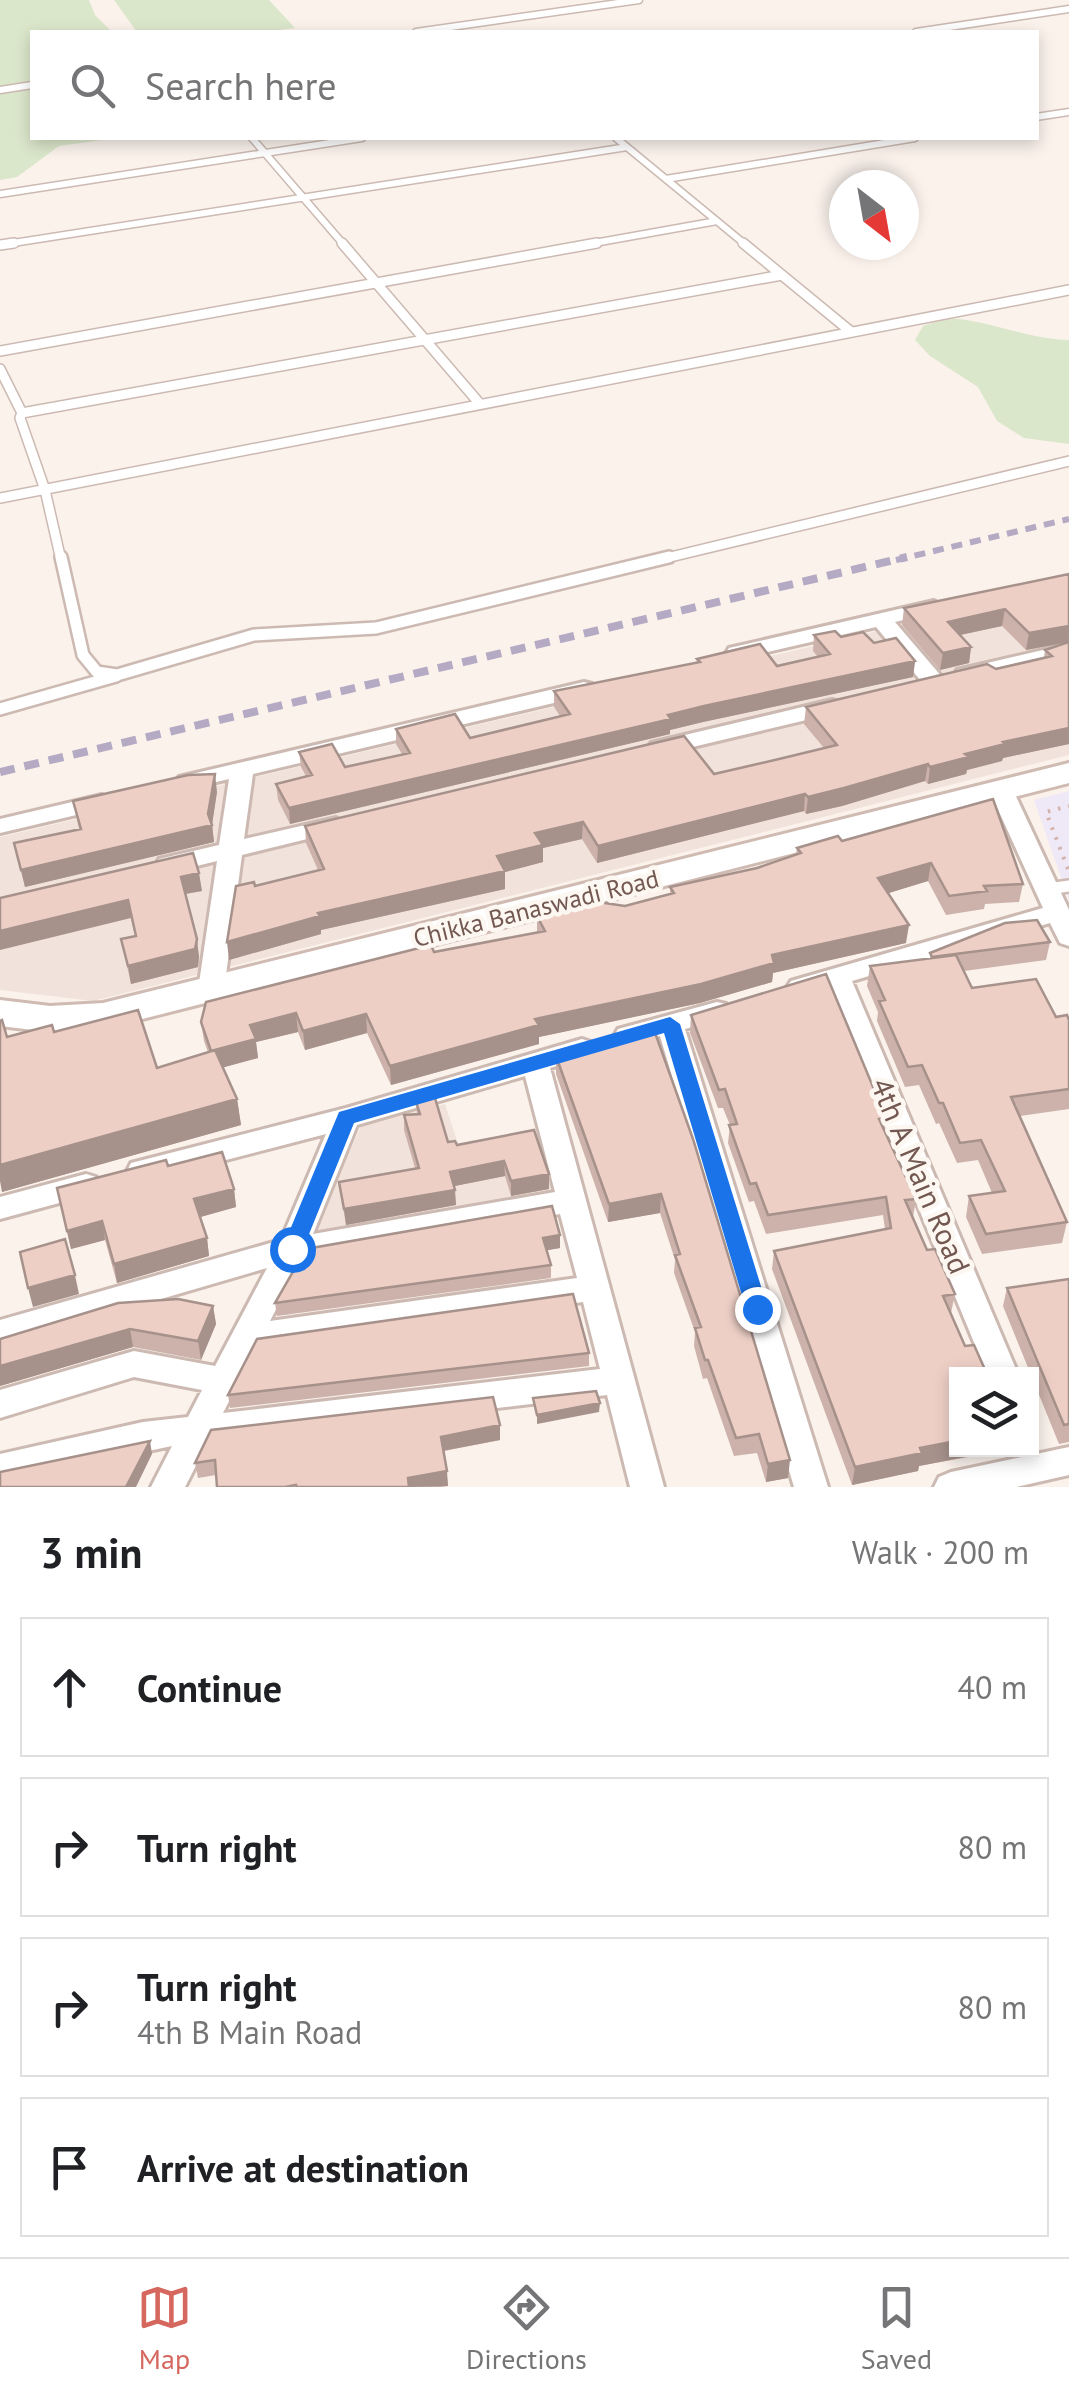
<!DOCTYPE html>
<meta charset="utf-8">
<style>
:root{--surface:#fff;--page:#f2f2f2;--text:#202124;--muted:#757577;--line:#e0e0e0;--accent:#d6675f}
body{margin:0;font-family:"PT Sans",sans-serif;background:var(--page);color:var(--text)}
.controls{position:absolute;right:30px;bottom:30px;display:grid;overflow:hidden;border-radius:0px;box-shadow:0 5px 15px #0003}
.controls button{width:90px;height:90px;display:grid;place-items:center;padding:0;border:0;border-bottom:2px solid var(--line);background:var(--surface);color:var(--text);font:50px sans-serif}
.compass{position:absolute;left:829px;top:170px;width:90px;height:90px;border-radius:50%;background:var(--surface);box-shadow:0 5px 15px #0003;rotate:149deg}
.stop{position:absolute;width:30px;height:30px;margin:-22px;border:8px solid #1a73e8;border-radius:50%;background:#fff}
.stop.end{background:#1a73e8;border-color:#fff;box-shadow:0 2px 10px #0008}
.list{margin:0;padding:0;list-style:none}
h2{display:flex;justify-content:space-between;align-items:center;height:130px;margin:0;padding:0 40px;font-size:42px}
h2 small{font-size:32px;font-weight:400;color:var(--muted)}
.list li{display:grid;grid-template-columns:65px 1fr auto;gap:30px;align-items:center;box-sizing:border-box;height:140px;margin:0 20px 20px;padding:0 20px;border:2px solid var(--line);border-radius:0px}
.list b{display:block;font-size:38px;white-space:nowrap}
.list p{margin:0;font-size:32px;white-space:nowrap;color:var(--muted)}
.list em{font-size:32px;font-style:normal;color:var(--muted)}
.icon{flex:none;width:55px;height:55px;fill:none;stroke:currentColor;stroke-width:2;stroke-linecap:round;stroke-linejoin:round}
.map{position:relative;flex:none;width:1069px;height:1487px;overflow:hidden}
.search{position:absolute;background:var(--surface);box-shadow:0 5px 15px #0003;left:30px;right:30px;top:30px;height:110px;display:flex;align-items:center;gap:25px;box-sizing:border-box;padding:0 35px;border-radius:0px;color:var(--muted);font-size:38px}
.sheet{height:770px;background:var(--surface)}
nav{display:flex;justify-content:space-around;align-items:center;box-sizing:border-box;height:140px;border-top:2px solid var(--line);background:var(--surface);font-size:28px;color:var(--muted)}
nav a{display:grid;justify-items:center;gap:5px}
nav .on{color:var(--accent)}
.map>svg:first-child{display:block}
.residential{fill:#f1e3db}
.education{fill:#efe8f7}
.green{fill:#dbe7cb}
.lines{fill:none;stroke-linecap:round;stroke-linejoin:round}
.service-far2-casing{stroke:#ccbab2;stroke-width:9}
.service-far1-casing{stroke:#ccbab2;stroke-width:12}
.service-casing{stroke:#ccbab2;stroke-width:16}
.minor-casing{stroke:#ccbab2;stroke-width:6}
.secondary-casing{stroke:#d0bbb3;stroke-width:6}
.path{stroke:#d2b2a9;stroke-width:4;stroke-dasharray:2.5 8;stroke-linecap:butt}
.service-far2{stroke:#fff;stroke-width:6}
.service-far1{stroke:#fff;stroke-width:9}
.service{stroke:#fff;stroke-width:11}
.minor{fill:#fff;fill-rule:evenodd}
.secondary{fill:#fff;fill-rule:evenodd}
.rail-far1{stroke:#b4aac4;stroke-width:6;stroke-dasharray:11 8;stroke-linecap:butt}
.rail{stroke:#b4aac4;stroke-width:8;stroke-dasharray:15 10;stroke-linecap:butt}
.wall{fill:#ccb2aa}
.shaded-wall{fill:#a6918b}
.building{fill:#edcfc6;stroke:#a6918b;stroke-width:2.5}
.route{fill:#1a73e8}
.labels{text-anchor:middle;stroke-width:9;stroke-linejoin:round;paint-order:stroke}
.street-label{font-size:25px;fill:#735851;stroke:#fdf7f2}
.near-street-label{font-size:30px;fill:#735851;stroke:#fdf7f2}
</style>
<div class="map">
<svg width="1069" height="1487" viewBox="0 0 1069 1487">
<rect width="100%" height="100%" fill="#fbf2ec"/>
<path class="residential" d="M1069,586V755L93,1001L0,990V837Z
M445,1104L461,1153L542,1142L558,1199L308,1242L362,1124Z"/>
<path class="education" d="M1069,791V900L1034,800Z"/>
<path class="green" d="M0,0H89L95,15L112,32H32V138H116L59,146L17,177L0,180Z
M114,0H269L295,28L262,32H137Z
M947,318C989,320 1026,339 1069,340V444L1024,438L997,421L978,387L930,356L915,340L923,326Z"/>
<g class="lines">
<g class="service-far2-casing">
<path id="service-far2" d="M416,32L639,0
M916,32L1069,9
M0,90L32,85
M1036,117L1069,112
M252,138L344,245
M616,138L746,245
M666,179L915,138
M0,194L362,138
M0,245L627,147
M583,245L717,221"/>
</g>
<g class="service-far1-casing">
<path id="service-far1" d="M342,243L480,404
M743,243L850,331
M0,245L14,243
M0,351L597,243
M0,369L22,413L20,418L45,490L61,560
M22,413L782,275
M0,498L1069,290
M658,560L1069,461"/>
</g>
<g class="service-casing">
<path id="service" d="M61,557L83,655L97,672L117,675L254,635L376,628L669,557
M0,709L116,676
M1048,889L1069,886"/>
</g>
<g class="minor-casing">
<path id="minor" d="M934,601L944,607L941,611L895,622L942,677L945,682L942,687H926L876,627L737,659L726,653L729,648Z
M1069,644V656L965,681L954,675L957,670Z
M584,682L592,684L595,689L592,694L253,774L244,839L336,818L348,825L344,830L242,855L224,990L220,996H202L198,990L217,861L168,873L156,865L159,859L219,845L229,779L187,789L175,782L179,777Z
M832,700L840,702L843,707L840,712L659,755L648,748L651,743Z
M1001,783L1013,790L1069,910V946L1060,943L1050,923L852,981L1018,1374H987L828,988L800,996L791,993L787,987L791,981L1043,908L989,790Z
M102,795L114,802L110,807L0,833V819Z
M717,1002L726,1004L730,1011L726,1018L685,1029L828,1487H794L660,1036L627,1045L618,1043L614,1036L618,1029Z
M582,1039L591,1042L595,1049L591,1056L550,1068L664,1487H630L607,1395L208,1442L185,1487H151L172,1446L0,1482V1454L143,1422L188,1417L202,1390L134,1377L0,1418V1390L134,1351L215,1366L267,1268L0,1346V1320L281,1240L326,1134L141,1182L131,1179L127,1171L131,1163L346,1108ZM525,1076L555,1192L313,1234L357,1125ZM560,1214L577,1278L270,1321L302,1259ZM583,1302L600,1369L223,1413L256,1349Z
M86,1174L96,1177L100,1185L96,1193L0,1219V1197Z
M1069,1447V1475L1016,1487H934L939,1477L951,1472Z"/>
</g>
<g class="secondary-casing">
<path id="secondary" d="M1069,763V783L103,1029L50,1032L0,1026V1000L50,1006L103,1003Z"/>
</g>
<path class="path" d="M1068,869L1046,812L1069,806"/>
<use href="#service-far2" class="service-far2"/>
<use href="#service-far1" class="service-far1"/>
<use href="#service" class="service"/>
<use href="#minor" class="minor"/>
<use href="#secondary" class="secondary"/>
<path class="rail-far1" d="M896,560L1069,519"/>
<path class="rail" d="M0,772L907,557"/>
</g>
<path class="wall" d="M1069,574V642L1026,650L1002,626L960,635L971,647L969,663L940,670L902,625L904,608Z
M814,635L841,637L874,643L915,661L913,677L703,722L670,730V734L290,824L278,800L276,784L306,776L301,767L299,752L345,767L402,754L396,744V729L470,738L560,716L554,707V691L697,662V659L777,666L818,657L813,651Z
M1069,642V744L1003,758L1002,761L967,770L966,774L928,784L925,781L842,806L806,814L804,811L597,863L582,839L543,848V862L505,872V889L321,930V934L229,960L255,886L318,870L306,843L305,826L714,774L824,748L804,724L806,707L1044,658L1045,650Z
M217,792L212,823L214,842L25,887L14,843L79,829L73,801Z
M842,841L1023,884L1019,902L985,904L984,909L946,915L928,881L888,893L906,943L773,973L772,982L700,1003L539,1037V1044L391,1085L367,1033L305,1050L298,1032L256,1042L258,1058L223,1067L237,1099L241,1125L2,1192L7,1037L54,1032L157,1068L208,1052L204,1041L201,1022L434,952L537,932V916L625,906L670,894V887L757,868L796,854L797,848Z
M202,891L186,894L199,957L198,967L131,984L121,939L135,936L131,918L0,898Z
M1050,942L1046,960L964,971L972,988L1069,1020V1109L1020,1116L1067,1222L1062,1243L982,1254L966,1217L969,1196L992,1193L978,1160L957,1163L939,1123L936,1124L919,1085L905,1087L877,1021L878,1012L867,986L870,966L930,958V953Z
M691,1015L884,1130L916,1199L913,1217L927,1250L955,1294L951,1313L956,1374L1001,1451L919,1466L918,1471L852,1485L772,1269L774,1251L885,1229L883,1215L766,1234L754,1201L749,1202L728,1143L730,1125L723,1108H718L690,1033Z
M653,1027L788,1478L766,1482L757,1453L734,1456L707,1378L703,1379L694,1346L695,1332L674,1273L675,1260L660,1213L608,1222L556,1074V1056Z
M416,1102L448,1142L549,1174V1189L511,1196L505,1176L454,1186L456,1205L346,1225L339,1182L415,1168L404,1130V1115L417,1114Z
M168,1166L234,1189L236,1207L200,1217L207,1238L209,1256L117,1283L105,1240L71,1249L57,1188Z
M560,1235V1248L547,1250L551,1265V1278L277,1316L275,1303Z
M1069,1279V1442L1059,1444L1003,1306L1007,1288Z
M213,1306L216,1324L201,1360L133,1347L0,1386V1339Z
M589,1353V1366L230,1408L228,1395Z
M211,1430L500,1440L444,1451L448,1486L441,1487H217L216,1475L198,1478L195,1463Z"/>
<path class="shaded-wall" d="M1005,609L1002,626L946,638L948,622Z
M1069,626V642L1026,650L1029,633Z
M971,647L969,663L940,670L943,653Z
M915,661L913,677L703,722L670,730V734L290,824L289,808L704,706Z
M1069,728V744L1003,758L1002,761L967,770L966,774L928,784L930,767L1003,742Z
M928,764L925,781L842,806L806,814L808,797Z
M215,774L217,792L212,825L214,842L25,887L21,870L208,814Z
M805,794L804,811L597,863L598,846Z
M583,822L582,839L543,848V862L505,872V889L321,930V934L229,960L227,942L497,856L535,833Z
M931,863L928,881L876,897L878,878Z
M199,873L202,891L184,894L181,877Z
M128,900L131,918L0,950V931Z
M909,925L906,943L773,973L772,982L700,1003L539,1037V1044L391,1085L390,1066L535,1019L772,955Z
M197,939L199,957L198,967L131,984L128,966Z
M296,1013L298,1032L256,1042L258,1058L214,1070L211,1051L250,1025Z
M366,1014L367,1033L305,1050L303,1031Z
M237,1099L241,1125L2,1192L0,1181V1165Z
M504,1161L505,1176L450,1187V1172Z
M549,1174V1189L511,1196V1181Z
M234,1189L236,1207L197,1218L194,1199Z
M455,1190L456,1205L346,1225L344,1209Z
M661,1194L660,1213L608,1222L609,1204Z
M102,1221L105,1240L71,1249L67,1231Z
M560,1235V1248L543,1251V1238Z
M207,1238L209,1256L117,1283L114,1264Z
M75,1275L79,1294L33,1307L28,1288Z
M213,1306L216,1324L201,1360L198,1341Z
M130,1329L133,1347L0,1386V1366Z
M600,1403L599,1412L537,1424V1415Z
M500,1425V1440L442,1451L441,1437Z
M150,1441L152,1454L136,1487H126Z
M956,1441V1450H1001L919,1466L918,1471L852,1485L855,1467L920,1448Z
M790,1460L788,1478L766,1482L768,1464Z
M447,1471L448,1486L408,1487V1478Z"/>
<path class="building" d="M1069,574V626L1029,633L1005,609L948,622L971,647L943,653L904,608Z
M835,631L841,637L863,632L874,643L896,638L915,661L704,706L668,715L671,719L289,808L276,784L312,775L299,752L332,744L345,767L410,753L396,729L455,714L470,738L570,714L554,691L700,662L697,659L760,644L777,666L830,654L814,635Z
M1069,642V728L1003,742L1005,744L965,754L969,757L930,767L928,764L844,788L808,797L805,794L598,846L583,822L535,833L543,845L497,856L505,871L318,913L320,916L227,942L236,886L254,882L255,886L324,869L305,826L684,736L714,774L779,759L837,745L806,707L987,664L996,669L1052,656L1045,650Z
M215,774L208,814L212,825L21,870L14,843L81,829L73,801L188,775Z
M993,799L1023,884L984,886L987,891L949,896L931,863L878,878L909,925L772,955L774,963L701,984L535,1019L539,1025L390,1066L366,1014L303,1031L296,1013L250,1025L256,1039L211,1051L201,1022L206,1002L431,945L434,952L545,931L537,916L598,902L625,906L674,893L670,887L757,868L801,853L797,848L838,836L842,841Z
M193,853L199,873L181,877L197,939L195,949L128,966L121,939L136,936L128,900L0,931V898Z
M1037,920L1050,942L932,957L930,953L1005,923Z
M956,955L972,988L1036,979L1056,1017L1067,1015L1069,1020V1089L1011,1097L1067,1222L986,1234L969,1196L1005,1191L981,1140L960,1143L943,1103H939L922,1065L908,1067L879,1001L885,1000L870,966Z
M826,974L886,1118L879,1119L916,1199L905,1200L927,1250L935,1249L955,1294L943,1296L965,1346L974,1345L987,1374H956V1441L920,1448L922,1453L855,1467L774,1251L891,1228L886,1197L768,1215L756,1183L750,1184L729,1125L737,1124L725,1089L719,1090L691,1015Z
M138,1010L157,1068L215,1050L237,1099L0,1165V1021L2,1020L7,1037L52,1025L54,1032Z
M653,1027L693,1139L790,1460L768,1464L759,1434L736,1438L708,1360H705L695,1328L701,1327L675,1255L680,1254L661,1194L609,1204L556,1056Z
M435,1098L448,1142L455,1141L457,1145L534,1130L549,1174L511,1181L504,1161L450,1172L455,1190L344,1209L339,1182L419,1168L404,1115L420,1114L416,1102Z
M222,1152L234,1189L194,1199L207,1238L114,1264L102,1221L67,1231L57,1188L166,1160L168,1166Z
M552,1206L560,1235L543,1238L551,1265L275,1303L306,1249Z
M65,1239L75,1275L28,1288L20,1252Z
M1069,1279V1424L1064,1425L1007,1288Z
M573,1294L589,1353L228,1395L257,1339Z
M178,1299L213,1306L198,1341L130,1329L0,1366V1339L118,1303Z
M596,1391L600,1403L537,1415L533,1398Z
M493,1397L500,1425L441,1437L447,1471L408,1478L409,1487H297L296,1485L285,1487H217L215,1460L195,1463L211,1430Z
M150,1441L126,1487H0V1472Z"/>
<path class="route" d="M670,1017L680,1024L768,1309L765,1315H749L746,1309L664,1033L354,1123L303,1249L292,1257L285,1255L282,1249L339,1112Z"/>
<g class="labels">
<g class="street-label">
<text transform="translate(536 908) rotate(-14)" y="9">Chikka Banaswadi Road</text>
</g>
<g class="near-street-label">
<text transform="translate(920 1176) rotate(67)" y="10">4th A Main Road</text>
</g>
</g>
</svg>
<div class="controls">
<button><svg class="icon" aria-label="layers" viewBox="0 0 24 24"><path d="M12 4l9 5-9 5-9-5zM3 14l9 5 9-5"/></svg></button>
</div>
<svg class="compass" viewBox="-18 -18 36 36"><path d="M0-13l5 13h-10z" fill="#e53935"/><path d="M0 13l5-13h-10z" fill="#757577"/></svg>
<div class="stop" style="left:292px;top:1249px"></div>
<div class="stop end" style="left:757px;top:1309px"></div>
<div class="search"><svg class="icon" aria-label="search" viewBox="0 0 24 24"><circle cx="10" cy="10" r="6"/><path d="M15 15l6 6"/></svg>Search here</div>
</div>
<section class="sheet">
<h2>3 min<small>Walk · 200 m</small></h2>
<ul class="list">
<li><svg class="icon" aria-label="ahead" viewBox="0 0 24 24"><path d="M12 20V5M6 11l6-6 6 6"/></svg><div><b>Continue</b></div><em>40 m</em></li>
<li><svg class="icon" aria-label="right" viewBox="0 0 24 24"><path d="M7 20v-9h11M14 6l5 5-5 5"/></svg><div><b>Turn right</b></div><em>80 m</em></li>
<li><svg class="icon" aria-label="right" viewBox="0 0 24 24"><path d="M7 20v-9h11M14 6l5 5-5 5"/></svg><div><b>Turn right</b><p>4th B Main Road</p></div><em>80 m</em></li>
<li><svg class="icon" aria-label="arrive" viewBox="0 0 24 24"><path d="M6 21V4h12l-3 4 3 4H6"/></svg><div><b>Arrive at destination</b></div></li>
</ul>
</section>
<nav>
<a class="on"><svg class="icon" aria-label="map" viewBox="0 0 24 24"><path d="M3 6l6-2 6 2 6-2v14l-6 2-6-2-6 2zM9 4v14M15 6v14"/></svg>Map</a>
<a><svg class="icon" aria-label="directions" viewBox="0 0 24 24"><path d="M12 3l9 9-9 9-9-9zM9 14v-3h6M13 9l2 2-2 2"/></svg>Directions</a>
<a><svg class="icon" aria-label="saved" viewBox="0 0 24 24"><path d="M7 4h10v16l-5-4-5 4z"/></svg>Saved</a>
</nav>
